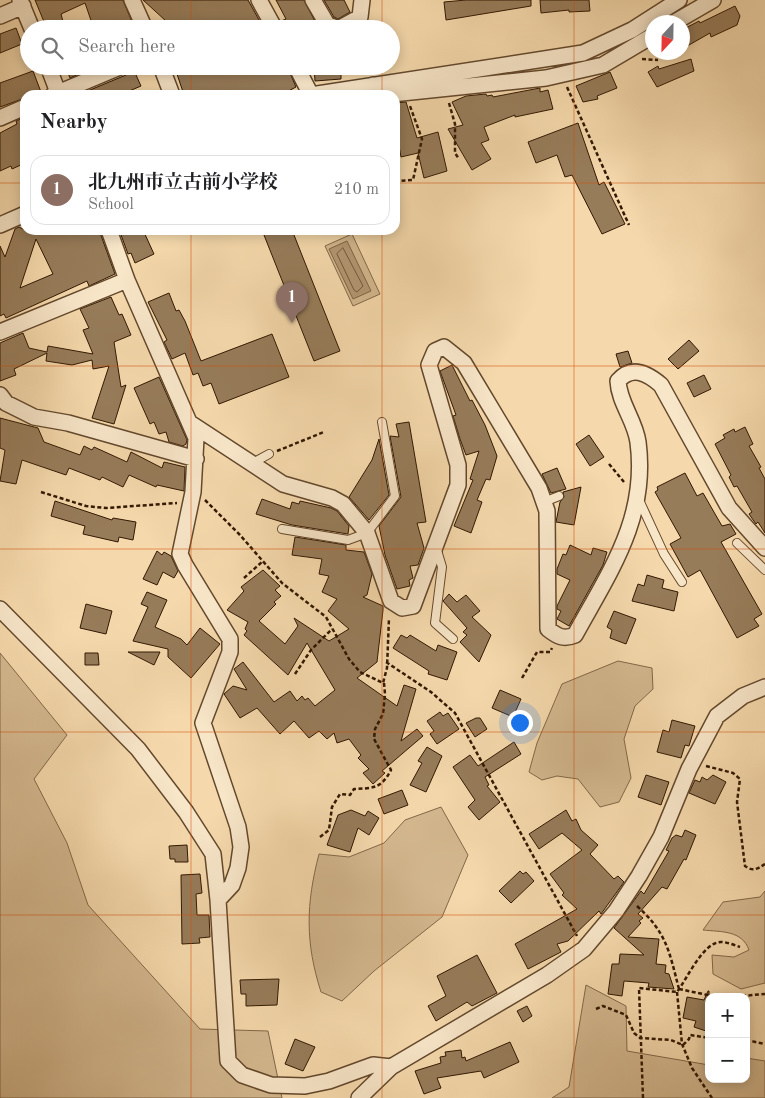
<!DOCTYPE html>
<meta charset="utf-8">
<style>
:root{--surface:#fff;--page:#f2f2f2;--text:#202124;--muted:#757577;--line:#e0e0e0;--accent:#8f2418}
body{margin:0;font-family:"Old Standard TT","Noto Serif JP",serif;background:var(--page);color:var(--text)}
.controls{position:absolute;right:15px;bottom:15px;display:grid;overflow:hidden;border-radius:10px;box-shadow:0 2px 12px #0003}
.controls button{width:45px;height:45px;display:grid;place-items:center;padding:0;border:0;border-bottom:1px solid var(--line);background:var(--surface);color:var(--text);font:25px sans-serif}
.compass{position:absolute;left:645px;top:15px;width:45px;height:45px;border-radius:50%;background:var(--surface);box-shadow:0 2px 12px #0003;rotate:202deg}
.you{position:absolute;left:519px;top:722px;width:18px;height:18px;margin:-12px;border:4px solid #fff;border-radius:50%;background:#1a73e8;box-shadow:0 0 0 8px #1a73e833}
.badge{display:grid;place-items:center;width:32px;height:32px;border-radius:50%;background:var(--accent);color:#fff;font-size:16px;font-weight:700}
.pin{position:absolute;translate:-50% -41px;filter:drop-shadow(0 1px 2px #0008)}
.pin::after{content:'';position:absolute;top:26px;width:18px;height:15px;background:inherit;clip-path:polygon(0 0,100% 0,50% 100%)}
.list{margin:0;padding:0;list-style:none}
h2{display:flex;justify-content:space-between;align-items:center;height:65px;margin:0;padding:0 20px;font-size:21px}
h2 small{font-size:16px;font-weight:400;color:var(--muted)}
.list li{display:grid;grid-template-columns:32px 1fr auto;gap:15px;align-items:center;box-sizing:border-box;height:70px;margin:0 10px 10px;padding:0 10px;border:1px solid var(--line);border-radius:15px}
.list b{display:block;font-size:19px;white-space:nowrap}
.list p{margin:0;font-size:16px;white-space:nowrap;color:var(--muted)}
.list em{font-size:16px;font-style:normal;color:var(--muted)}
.icon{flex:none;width:28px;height:28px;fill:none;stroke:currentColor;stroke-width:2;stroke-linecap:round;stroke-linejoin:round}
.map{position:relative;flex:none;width:765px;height:1098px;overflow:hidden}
.search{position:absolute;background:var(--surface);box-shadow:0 2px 12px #0003;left:20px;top:20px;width:380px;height:55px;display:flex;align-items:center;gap:12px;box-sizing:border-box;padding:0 18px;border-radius:28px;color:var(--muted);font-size:19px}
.panel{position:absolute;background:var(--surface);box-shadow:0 2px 12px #0003;left:20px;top:90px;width:380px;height:145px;border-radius:15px}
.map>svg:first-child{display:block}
.green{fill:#d4b88f;stroke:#836848}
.water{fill:#b39772;stroke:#7f6445}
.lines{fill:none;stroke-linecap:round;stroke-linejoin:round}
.shore{stroke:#72583a;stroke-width:1}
.building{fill:#977c5a;stroke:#321801;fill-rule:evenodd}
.service-casing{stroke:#63482c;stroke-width:10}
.minor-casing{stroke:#63482c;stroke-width:18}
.path{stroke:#321801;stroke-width:2.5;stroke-dasharray:4 2.5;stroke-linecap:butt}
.service{stroke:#f8e6c9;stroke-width:8}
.minor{stroke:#f8e6c9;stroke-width:15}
.grid{fill:none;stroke:#d6520b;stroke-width:1;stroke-opacity:0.55}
</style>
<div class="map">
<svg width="765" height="1098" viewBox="0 0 765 1098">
<rect width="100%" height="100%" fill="#f5d9ac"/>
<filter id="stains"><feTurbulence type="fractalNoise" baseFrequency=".004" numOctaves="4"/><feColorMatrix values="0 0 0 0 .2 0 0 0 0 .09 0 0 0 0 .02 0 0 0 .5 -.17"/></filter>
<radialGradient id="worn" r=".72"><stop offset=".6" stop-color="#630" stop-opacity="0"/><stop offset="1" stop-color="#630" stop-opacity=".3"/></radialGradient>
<path class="green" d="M352,234L380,294L353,306L325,246Z
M0,653L67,735L34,779L67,843L88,905L200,1029L268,1031L282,1098H0Z
M618,661L652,668L653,689L635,706L624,739L631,778L619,802L600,807L578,779L557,776L542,780L529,772L537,743L562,684Z
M441,807L468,855L442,917L374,971L342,1001L321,992C305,942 306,904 319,854L349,857L384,843L405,820Z
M765,891V983L741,989L713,974L712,955L734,957L749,950C742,930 721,932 703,930L723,902L760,897Z
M586,985L626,1006L627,1051L709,1065V1079H746V1058L765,1061V1098H552L569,1087Z"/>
<path class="water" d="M347,241L371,291L353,299L329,249Z"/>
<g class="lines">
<path class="shore" d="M343,248L363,286L357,292L354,290L337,254Z"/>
</g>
<path class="building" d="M35,0H123L135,29H94L85,3L61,14L65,29H47Z
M143,0H248L264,29H154V26L166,21Z
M276,0H304L319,29H284L281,21L286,19Z
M324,0H344L350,12L338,19L334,17Z
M466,0H531V6L446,20L444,2Z
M540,0H589L590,11L569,12V10L541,13Z
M735,6L740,16L737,25L711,37L710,33L682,49V30L699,21L700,23Z
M16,28L22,44L0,53V34Z
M691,59L694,71L657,87L648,72L658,66L659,69Z
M65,66H97L70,78Z
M132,66L141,86L120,95H78L126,75Z
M188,66H249L252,72L261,66H287L296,87L281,95H184L176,71Z
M314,66H341V79L315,81Z
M33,71L41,92L25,95V98L0,107V83Z
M610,72L617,88L597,96L598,99L583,102L576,86Z
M540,88V92L548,90L553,109L515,117V115L484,127L489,140L481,143L491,159L472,170L448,129L463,125L452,102L466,96L486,94L487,96L492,95L493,97Z
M406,102L417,138L438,132L447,171L424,178L418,153L401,157L396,130H399L395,116V103Z
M25,117V163L12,169L11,166L0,171V133L17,124L16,121Z
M578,123L599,185L604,182L625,224L602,234L572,175L565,177L557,155L536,163L528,142Z
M19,227L25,230H99L115,274L89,286L87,281L6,318L4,314L0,316V246L5,257L15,229ZM36,239L53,274L20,288Z
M124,230H143L154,254L135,263L131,253L128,254L120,232Z
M262,230H292L340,351L314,361Z
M169,293L176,311L179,310L185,321L201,361L272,334L289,377L219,404L211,383L203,386L198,373L193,375L185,353L172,359L164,342L167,340L148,302Z
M111,297L119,315L122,314L131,335L114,342L121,387L126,385L114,424L92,418L109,366L93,369L92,360L72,365L46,361L47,353L14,369L16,375L0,381V343L23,333L29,348L47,352L48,346L93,354L83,330L89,328L80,309Z
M689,340L699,351L678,369L668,359Z
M628,351L632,363L620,367L616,354Z
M452,365L470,401L472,400L485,425L497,456L490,480L486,479L477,500L482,502L471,533L454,526L473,480L470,479L479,451L466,455L460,439L453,416L456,415L440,371Z
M704,375L711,389L694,397L687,383Z
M159,377L187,440L186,444L183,446L169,442L166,432L159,434L154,422L150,424L134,388Z
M0,418L38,428L44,442L80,455L84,446L92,450L94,447L127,462L131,452L162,468L164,462L185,467L184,491L157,485L156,487L129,475L123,487L102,477L100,480L69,468L66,475L22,460L16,484L0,481L5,450L0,448Z
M409,422L426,522L417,523L424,548L418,565L410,566L413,578L409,580L410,586L397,589L385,555L379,526L401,497L390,436L399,437L396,424Z
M745,427L753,444L749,446L761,467L759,468L765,479V533L758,522L756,524L749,514L752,512L737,486L734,487L729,477L731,475L715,444L725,438L723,435L734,429L735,432Z
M589,435L604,457L590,466L576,444Z
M379,439L389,495L369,520L349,497L372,460Z
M557,468L566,489L551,493L542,474Z
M685,473L697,496L703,493L722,526L730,524L736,534L721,542L762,614L754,619L759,626L737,638L700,570L688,577L670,544L681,538L655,492L658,490L657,487Z
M581,487L574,525L556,522L560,502L564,497L563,492Z
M262,499L290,509L292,502L299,504L300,501L331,508L337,511L349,526L348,534L292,525L256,514Z
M55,501L112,520L113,518L136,522L133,540L119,537L118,542L83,534L85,526L51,516Z
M295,537L346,545V550L364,552L372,574L367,595L363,597L383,606V610L377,662L357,678L397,706L404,685L416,689L401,741L417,729L423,736L382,771L385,773L373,784L363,773L369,769L358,758L361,755L349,739L337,743L334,733L327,739L319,731L309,738L294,721L280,734L257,708L240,718L224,694L233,686L247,690L234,669L243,662L274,702L290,691L297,701L302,696L305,700L308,698L315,706L335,690L307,643L288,675L244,635L247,631L245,629L248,622L227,610L244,591L241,587L263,570L280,586L275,590L281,596L274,602L276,604L259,621L285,644L298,626L294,618L329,641L349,629L328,611L337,599L322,592L329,576L319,574L322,559L292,555Z
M570,545L591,555L593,548L607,552L603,565L569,626L557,619L561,611L557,609V606L570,580L557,574V569L563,554L566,555Z
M157,551L162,555L164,552L171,556L178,571L174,578L163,572L157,585L143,579Z
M647,575L664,580L662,588L678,592L674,611L632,601L638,584L644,586Z
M147,592L167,600L155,627L181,639L187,645L200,628L220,644L191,678L168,657V649L133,641L148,607L141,604Z
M449,594L457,602L466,595L480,611L472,617L491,635L479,662L460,642L467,635L463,632L467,628L443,601Z
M86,604L112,611L106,634L80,628Z
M614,611L636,619L626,644L610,638L612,630L607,627Z
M401,635L407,638L410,635L436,651L438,645L457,652L447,680L428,674L429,671L393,648Z
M128,652H160L154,665Z
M85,653H98L99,665H85Z
M500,690L521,699L513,717L492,708Z
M440,712L443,716L448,713L459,729L437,744L430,734L434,731L427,721Z
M476,718H480L487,729L475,737L466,723Z
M672,720L695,726L689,746L685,745L681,758L657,752L663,730L669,732Z
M514,742L521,754L485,777L489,785L487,786L500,802L479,820L468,807L475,800L453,767L470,755L478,766Z
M427,747L442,756L426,792L410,785L422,763L418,761Z
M646,775L669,782L661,805L638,797Z
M713,775L726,782L715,804L689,793L695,780L700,782L702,777L707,780Z
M402,790L408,805L384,814L378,799Z
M351,810L365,816L368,811L379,818L369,835L358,828L350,852L327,845L338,815Z
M566,810L572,821L576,819L581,830L598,845L590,854L614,879L618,876L624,882L601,914L599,911L568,941L557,944L561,952L528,969L515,944L577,909L562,895L564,893L550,874L582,850L562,833L539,849L529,834Z
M685,830L696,835L686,860L684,859L667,889L662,887L638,914L643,918L639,921L641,923L628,937L659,939L656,964L666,965L665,973L669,974L674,989L648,987L649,983L624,981L622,996L608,994L612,964H619L620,954L644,955L614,928L641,891L644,894L669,851L666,850L672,838L676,835L682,837Z
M187,845L188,862H175V859H170L169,846Z
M520,871L523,874L526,872L534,881L511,903L499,891Z
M200,874L202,893L196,894L197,915H209L210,937L199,938L200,943L182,944L181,875Z
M477,955L497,993L472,1006L467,1002L436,1021L428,1006L446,996L437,976Z
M279,979L277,1005L246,1006V994H241L240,980Z
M708,991H709V1032L694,1027L696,1021L683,1018L687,997L704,1000Z
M527,1006L532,1016L523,1022L517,1011Z
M295,1039L315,1047L303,1071L285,1064Z
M510,1042L519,1062L484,1078L481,1071L437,1078L441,1088L424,1094L415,1071L441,1063L440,1057L446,1056L445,1052L461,1050L462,1058L465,1057L466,1061Z"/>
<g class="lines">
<g class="service-casing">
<path id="service" d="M251,464L269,454
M639,500L664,554L682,582
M544,502L559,496
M282,529L348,540L367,533L395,496L382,422
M737,543L765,570
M436,547L442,567L435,623L453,639"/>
</g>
<g class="minor-casing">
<path id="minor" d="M20,0L32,29
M132,0L145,29
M259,0L275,29
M313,0L327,24L338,29L360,17L362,0
M0,16L23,6
M675,22L713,0
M48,66L59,95
M161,66L172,95
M296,66L311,95
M373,85L380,91L392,94L546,78L603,65L652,36
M53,95L122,66
M311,95L583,53L632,30L679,0
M0,118L25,107
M0,225L25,214
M109,230L127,280L196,438L193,492L180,554L185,565L230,639V652L203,723L238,827L241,847L238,868L232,885L218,900
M0,332L127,280
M0,395L6,403L34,417L68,423L196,459
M190,423L283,484L332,498L343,504L367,533L391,601L402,608L413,606L458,485V465L429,365L435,351L444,347L464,363L539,488L547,511L548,629C557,636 563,640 575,635C610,571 648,518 638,442C635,420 619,403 618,381C632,365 647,373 661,385L729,508L765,548
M0,609L138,749L186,812L213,854L218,900L228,1061L242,1075L271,1085L305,1086L329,1081L373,1065L391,1067
M359,1098L391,1067L547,975L584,949L616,911L639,876L661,837L689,769L717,716L743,696L765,687"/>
</g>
<path class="path" d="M642,59L658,60
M567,87L629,225
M449,103L455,124V153L459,159
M395,181L413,180L422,139L410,106
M277,451L324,432
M609,464L624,482
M41,492L86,506L106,508L177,503
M205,500L240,535L282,583L326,617L349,659L360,672L383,683L387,668L389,618
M244,578L263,561
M386,662L431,692L455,713L577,936
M295,674L311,650L332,629
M522,678L537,652H550L552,648
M706,766L733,773L740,779L737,802L745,866C753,872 757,869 765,864
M320,837L329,830L332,807L340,794L350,795L354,789C373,788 381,789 391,770L374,739L375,729L383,714L385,694L384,683
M637,906C667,933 669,951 679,989
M679,989L717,997
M677,992L682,1044L692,1068L712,1098
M729,997L765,994
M596,1009L603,1006L626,1015L634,1033L640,1038L671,1040L683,1045L689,1039L690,1035L709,1038
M746,1040L765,1044
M643,1098L639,988L677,992C687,979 703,942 721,942C727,942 734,945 740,947"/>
<use href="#service" class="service"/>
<use href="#minor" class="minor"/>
</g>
<path class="grid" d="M191,0V29M382,0V29M574,0V1098M191,66V95M382,66V95M0,183H25M395,183H765M191,230V1098M382,230V1098M0,366H765M0,549H765M0,732H765M0,915H765"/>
<rect width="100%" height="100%" filter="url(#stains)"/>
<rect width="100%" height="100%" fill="url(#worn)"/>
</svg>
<div class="controls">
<button>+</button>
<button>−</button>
</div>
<svg class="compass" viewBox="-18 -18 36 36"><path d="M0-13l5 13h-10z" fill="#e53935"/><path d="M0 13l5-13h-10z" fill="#757577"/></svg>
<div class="you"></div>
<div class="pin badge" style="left:292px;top:323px;background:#8d6e63">1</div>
<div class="search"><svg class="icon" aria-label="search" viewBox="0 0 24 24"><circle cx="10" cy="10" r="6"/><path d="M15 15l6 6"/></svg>Search here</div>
<section class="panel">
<h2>Nearby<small></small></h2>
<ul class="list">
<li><span class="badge" style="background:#8d6e63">1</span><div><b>北九州市立古前小学校</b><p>School</p></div><em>210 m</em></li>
</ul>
</section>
</div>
